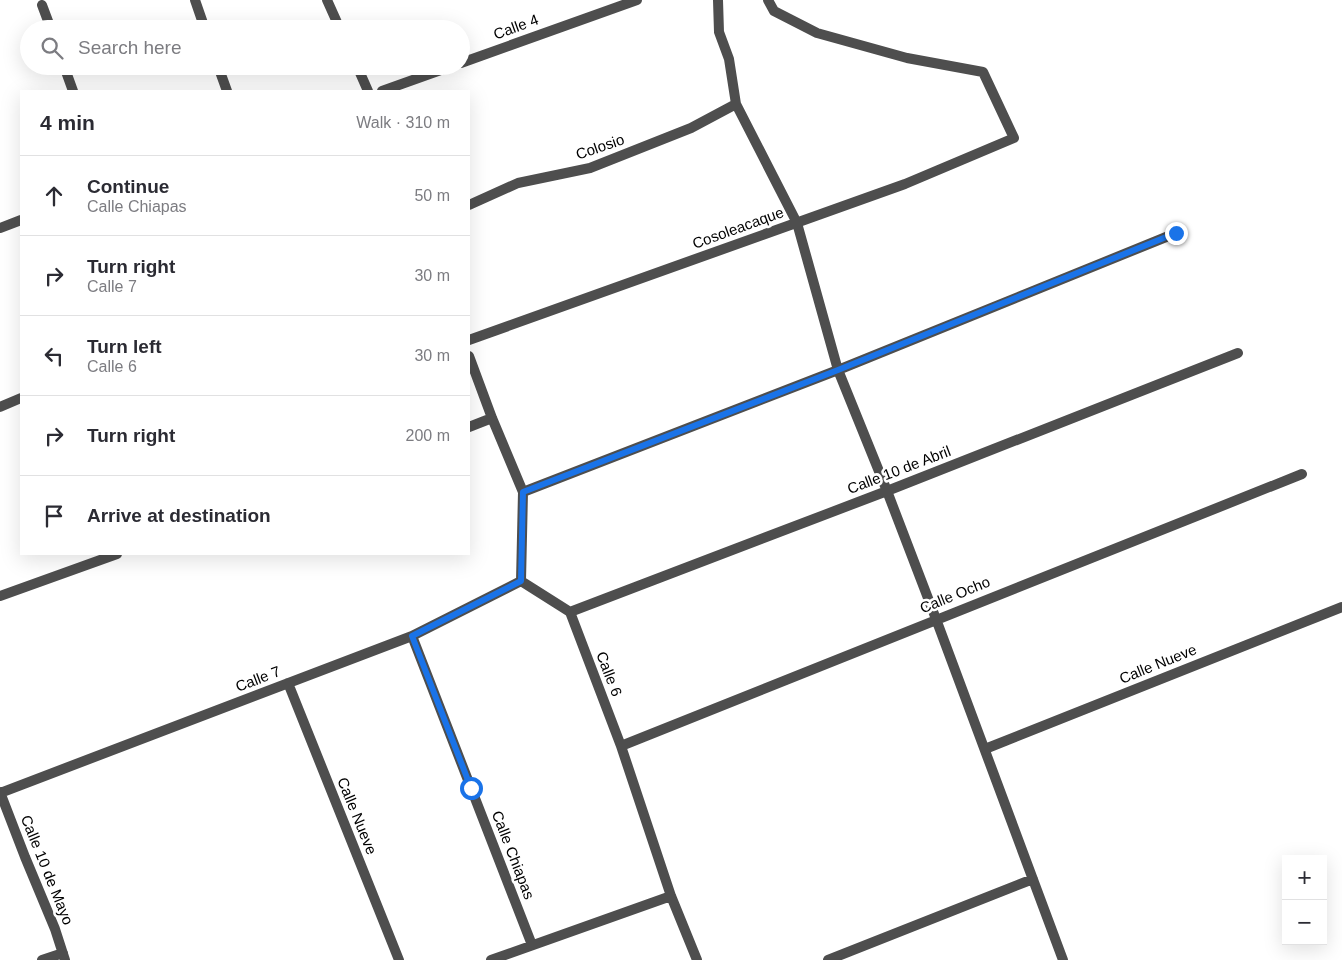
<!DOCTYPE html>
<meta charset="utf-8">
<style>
:root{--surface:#fff;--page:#f7f7f7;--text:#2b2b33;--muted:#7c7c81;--line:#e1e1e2}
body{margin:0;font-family:Arial,sans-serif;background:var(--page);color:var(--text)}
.controls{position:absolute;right:15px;bottom:15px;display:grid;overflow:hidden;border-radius:0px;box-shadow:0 5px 20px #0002}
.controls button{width:45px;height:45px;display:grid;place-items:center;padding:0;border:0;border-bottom:1px solid var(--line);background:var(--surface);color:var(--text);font:25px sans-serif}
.stop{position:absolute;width:15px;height:15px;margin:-11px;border:4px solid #1a73e8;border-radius:50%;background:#fff}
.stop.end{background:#1a73e8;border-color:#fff;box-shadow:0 1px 5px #0008}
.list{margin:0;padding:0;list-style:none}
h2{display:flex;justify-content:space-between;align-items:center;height:65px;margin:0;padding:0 20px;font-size:21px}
h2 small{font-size:16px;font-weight:400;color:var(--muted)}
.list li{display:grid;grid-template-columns:32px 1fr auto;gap:15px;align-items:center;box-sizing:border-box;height:80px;padding:0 20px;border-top:1px solid var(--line)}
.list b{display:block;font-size:19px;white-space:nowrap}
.list p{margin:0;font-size:16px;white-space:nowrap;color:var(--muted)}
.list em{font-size:16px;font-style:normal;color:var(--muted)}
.icon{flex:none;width:28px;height:28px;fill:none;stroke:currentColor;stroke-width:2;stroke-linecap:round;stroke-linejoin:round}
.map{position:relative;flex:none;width:1342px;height:960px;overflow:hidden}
.search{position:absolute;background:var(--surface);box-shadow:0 5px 20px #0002;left:20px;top:20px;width:450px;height:55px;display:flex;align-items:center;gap:12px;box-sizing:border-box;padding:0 18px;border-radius:28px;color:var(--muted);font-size:19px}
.panel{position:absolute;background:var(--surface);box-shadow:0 5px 20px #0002;left:20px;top:90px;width:450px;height:465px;border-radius:0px}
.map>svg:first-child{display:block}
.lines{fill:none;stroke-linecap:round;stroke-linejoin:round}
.street{stroke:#4e4e4e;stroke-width:10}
.route{stroke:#1a73e8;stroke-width:6}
.labels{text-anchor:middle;stroke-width:5;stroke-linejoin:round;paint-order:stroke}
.street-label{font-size:15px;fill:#000;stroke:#fff}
</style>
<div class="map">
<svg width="1342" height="960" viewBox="0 0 1342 960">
<rect width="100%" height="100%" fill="#fff"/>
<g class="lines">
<path class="street" d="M195,0L205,29
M327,0L340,29
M718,0L719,32L729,59L736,104L797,223L838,370L887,491L936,619L1063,960
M42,5L51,29
M461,63L637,0
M64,66L73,91
M218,66L227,91
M357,66L368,91
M382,91L452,66
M469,205L518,183L590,168L691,128L736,104
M0,228L21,220
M469,340L905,184L1014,138L983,72L907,58L817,33L774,11L768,0
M469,356L492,418L523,492L521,581L570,612L621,746L671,896L697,960
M0,407L21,398
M469,427L492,418
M523,492L838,370L1176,233
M0,596L117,554
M570,612L887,491L1238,353
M412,636L532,945
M288,683L399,960
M621,746L1302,474
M985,749L1342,607
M0,792L25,857L55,929L65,960
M0,793L412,636L521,581
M42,960L63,953
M491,960L671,896
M828,960L1033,879"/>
</g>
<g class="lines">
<path class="route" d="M471,788L412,636L521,581L523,492L838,370L1176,233"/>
</g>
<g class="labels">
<g class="street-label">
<text transform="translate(516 27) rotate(-20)" y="5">Calle 4</text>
<text transform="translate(600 147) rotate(-19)" y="5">Colosio</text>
<text transform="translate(738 228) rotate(-20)" y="5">Cosoleacaque</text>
<text transform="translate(899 470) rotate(-21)" y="5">Calle 10 de Abril</text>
<text transform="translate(955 595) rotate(-22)" y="5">Calle Ocho</text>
<text transform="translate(1158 664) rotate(-22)" y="5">Calle Nueve</text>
<text transform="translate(609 674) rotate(69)" y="5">Calle 6</text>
<text transform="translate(258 679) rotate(-21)" y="5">Calle 7</text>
<text transform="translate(357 816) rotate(68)" y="5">Calle Nueve</text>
<text transform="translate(513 855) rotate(69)" y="5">Calle Chiapas</text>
<text transform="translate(47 870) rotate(68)" y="5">Calle 10 de Mayo</text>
</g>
</g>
</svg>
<div class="controls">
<button>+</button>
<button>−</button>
</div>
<div class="stop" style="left:471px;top:788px"></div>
<div class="stop end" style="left:1176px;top:233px"></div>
<div class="search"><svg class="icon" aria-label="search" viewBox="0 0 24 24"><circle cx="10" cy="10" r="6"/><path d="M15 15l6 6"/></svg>Search here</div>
<section class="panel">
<h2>4 min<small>Walk · 310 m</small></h2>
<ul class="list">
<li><svg class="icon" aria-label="ahead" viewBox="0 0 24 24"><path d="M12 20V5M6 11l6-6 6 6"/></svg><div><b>Continue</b><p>Calle Chiapas</p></div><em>50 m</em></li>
<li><svg class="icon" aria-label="right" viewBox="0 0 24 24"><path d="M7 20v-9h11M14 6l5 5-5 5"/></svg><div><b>Turn right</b><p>Calle 7</p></div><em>30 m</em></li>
<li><svg class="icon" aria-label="left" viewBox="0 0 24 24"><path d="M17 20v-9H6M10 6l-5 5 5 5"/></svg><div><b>Turn left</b><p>Calle 6</p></div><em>30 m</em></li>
<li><svg class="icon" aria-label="right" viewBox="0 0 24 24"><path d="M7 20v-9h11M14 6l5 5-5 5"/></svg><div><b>Turn right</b></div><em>200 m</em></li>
<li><svg class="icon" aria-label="arrive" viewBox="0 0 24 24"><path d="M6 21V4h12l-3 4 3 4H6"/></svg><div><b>Arrive at destination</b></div></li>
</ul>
</section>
</div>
